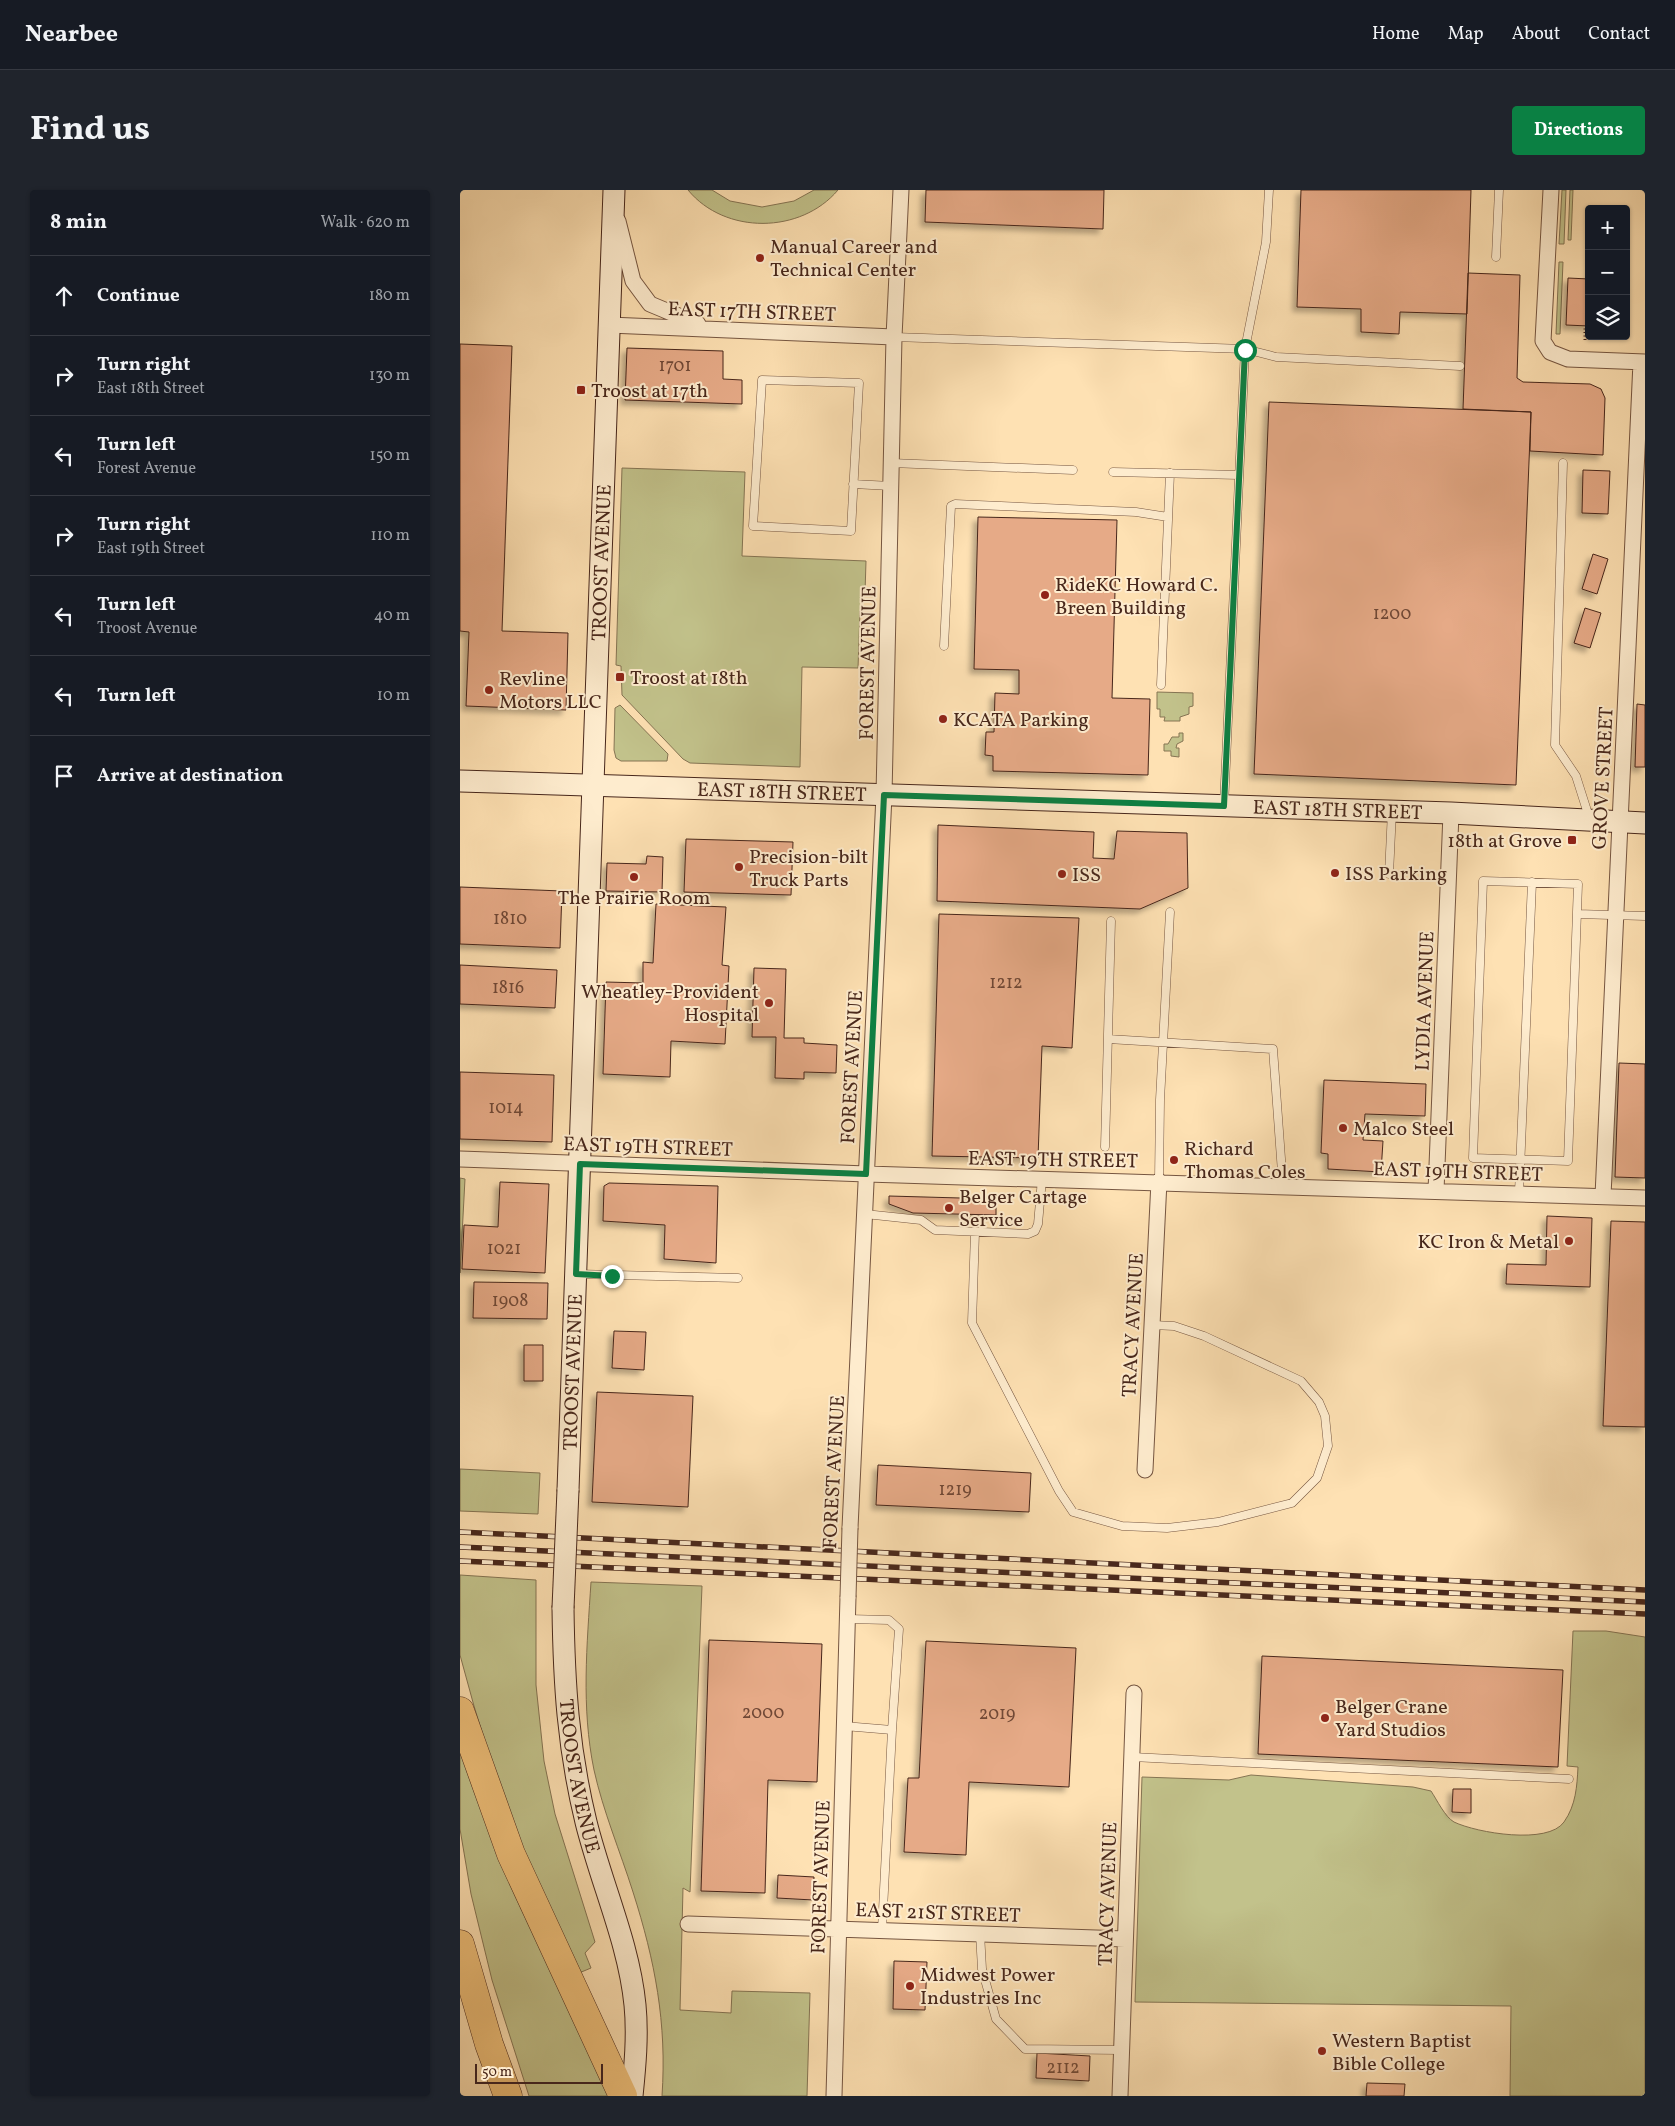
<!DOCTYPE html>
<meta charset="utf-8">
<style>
:root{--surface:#171b24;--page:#20242c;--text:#f1f3f6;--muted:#9ea1a6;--line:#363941;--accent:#0b8043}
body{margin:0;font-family:Vollkorn,serif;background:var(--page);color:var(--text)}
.controls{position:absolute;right:15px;top:15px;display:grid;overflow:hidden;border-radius:5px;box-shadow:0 1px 4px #0004}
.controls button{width:45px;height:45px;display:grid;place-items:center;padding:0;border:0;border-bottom:1px solid var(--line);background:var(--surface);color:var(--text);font:25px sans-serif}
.scale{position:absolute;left:15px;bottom:12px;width:128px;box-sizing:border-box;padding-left:5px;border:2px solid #48271b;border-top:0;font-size:14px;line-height:18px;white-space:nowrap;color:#48271b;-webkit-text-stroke:4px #feecce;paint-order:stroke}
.stop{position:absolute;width:15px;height:15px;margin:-11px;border:4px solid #0b8043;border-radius:50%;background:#fff}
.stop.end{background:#0b8043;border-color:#fff;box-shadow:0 1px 5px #0008}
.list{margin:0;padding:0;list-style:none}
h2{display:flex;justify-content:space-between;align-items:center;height:65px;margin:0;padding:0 20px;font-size:21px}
h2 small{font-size:16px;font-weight:400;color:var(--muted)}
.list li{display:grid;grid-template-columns:32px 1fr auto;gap:15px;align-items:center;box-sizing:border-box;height:80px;padding:0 20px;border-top:1px solid var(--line)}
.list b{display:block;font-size:19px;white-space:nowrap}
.list p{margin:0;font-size:16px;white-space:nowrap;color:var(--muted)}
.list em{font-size:16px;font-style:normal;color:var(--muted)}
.icon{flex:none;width:28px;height:28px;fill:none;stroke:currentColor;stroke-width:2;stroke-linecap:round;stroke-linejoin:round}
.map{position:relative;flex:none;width:1185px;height:1906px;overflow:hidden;border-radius:5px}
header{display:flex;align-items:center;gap:30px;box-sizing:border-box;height:70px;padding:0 25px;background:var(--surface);border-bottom:1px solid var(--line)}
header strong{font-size:24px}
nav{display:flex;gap:28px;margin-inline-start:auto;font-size:18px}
.intro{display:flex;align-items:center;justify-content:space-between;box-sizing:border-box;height:120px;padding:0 30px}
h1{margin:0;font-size:35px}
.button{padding:12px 22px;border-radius:5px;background:var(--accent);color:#fff;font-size:18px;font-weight:700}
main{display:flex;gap:30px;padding:0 30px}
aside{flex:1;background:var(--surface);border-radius:5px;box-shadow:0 1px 4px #0004}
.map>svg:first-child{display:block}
.green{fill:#c2c28b;stroke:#857453}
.building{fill:#e6aa87;stroke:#48271b;filter:url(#shadow)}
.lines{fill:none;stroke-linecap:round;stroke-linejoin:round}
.lane-casing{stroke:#765641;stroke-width:9}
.street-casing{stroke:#765641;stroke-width:17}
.secondary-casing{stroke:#48271b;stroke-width:23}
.highway-casing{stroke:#48271b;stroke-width:29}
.path{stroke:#48271b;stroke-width:3;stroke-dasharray:1 2.5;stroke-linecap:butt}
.lane{stroke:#feecce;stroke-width:8}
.street{stroke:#feecce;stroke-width:15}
.secondary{stroke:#feecce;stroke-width:21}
.highway{stroke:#efc07a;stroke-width:28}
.rail-casing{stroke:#48271b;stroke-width:5.5}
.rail{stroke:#feecce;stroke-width:4;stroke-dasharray:11;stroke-linecap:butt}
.street-bridge-casing{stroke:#765641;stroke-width:17;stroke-linecap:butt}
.secondary-bridge-casing{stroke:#48271b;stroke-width:23;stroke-linecap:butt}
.street-bridge{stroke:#feecce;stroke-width:15}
.secondary-bridge{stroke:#feecce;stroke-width:21}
.route{stroke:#0b8043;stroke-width:6}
.poi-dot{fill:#8f2418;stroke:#feecce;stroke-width:2}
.labels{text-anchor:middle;stroke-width:4;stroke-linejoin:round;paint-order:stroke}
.number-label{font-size:18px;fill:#704836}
.poi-label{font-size:20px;fill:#48271b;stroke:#feecce;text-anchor:start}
.street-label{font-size:20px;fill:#48271b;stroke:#feecce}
</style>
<header>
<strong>Nearbee</strong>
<nav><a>Home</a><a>Map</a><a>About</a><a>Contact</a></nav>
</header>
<div class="intro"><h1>Find us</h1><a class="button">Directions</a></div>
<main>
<aside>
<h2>8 min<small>Walk · 620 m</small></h2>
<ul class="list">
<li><svg class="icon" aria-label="ahead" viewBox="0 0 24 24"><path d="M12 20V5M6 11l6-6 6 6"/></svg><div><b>Continue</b></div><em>180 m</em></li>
<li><svg class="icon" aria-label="right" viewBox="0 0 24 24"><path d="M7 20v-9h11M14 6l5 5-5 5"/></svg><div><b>Turn right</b><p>East 18th Street</p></div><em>130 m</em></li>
<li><svg class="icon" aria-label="left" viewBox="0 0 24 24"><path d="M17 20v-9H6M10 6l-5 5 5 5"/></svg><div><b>Turn left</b><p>Forest Avenue</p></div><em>150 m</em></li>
<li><svg class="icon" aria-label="right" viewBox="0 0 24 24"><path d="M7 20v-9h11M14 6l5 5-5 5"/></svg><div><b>Turn right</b><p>East 19th Street</p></div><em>110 m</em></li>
<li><svg class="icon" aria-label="left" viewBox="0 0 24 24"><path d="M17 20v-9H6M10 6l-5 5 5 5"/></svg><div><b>Turn left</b><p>Troost Avenue</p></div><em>40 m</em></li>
<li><svg class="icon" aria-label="left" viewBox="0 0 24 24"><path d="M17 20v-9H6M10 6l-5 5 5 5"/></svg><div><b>Turn left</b></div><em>10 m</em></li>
<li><svg class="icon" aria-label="arrive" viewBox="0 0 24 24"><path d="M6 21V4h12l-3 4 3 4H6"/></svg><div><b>Arrive at destination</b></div></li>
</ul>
</aside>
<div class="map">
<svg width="1185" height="1906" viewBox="0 0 1185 1906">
<defs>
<filter id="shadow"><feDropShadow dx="-4.5" dy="4.5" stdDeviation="2.5" flood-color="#0004"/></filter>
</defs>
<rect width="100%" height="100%" fill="#fee1b3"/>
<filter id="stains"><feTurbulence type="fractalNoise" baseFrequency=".004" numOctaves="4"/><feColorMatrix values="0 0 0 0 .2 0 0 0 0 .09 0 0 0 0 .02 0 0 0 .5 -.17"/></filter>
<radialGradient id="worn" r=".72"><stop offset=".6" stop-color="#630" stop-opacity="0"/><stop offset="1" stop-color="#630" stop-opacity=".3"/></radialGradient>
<path class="green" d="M228,0H252L270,11L302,17L334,11L354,0H378C341,44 265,45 228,0Z
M1102,0H1106L1104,54H1099Z
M1110,0H1113L1111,50H1108Z
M1099,72H1103L1100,144H1096Z
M162,278L285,282L282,366L406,371L405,403H402V420L400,421L398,478L342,477L340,577L230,573L223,569L162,505L161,476L156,475Z
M697,502L733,503V516L729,517V524L720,527V531H704L705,527H700V519H697Z
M160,515L208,564L207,571H161L156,568L154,560L155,518Z
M719,543H723V551L717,554L716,558H719V567L711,566V561H704V554H708L712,547H719Z
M0,988L5,989L0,1083Z
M0,1279L80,1283L78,1324L0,1321Z
M0,1385L76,1390V1495L84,1571L95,1624L135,1752L125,1763L131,1778L119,1783L66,1667L27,1558L14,1516L0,1465Z
M131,1392L242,1396L230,1702L223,1698L220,1820L271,1823L272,1801L350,1803L347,1906H202C207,1833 195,1771 173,1702C160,1661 143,1621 134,1580C121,1517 127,1455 131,1392Z
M1113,1441H1146L1185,1447V1906H1050L1051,1816L675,1812L682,1587L769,1590L791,1585L953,1597L971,1601C977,1610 985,1627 994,1632C1017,1643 1088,1655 1104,1632C1116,1615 1117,1596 1118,1577L1107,1576Z
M0,1547L150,1906H69L32,1790L11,1704L0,1639Z"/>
<path class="building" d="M466,0H644L643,39L465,32Z
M841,0H1011L1007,124L940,122L939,144L901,142V119L837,117Z
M1008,83L1060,85L1057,188L1063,192L1130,194L1141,199L1145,208L1143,265L1070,261L1071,222L1003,219Z
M1108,88L1129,89V136L1106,135Z
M0,154L52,156L42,441L108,443L106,520L6,516L9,442L0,441Z
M167,158L263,161V189L282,190V214L165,210Z
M809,212L1071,222L1056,595L794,584Z
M1123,280L1150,281L1148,324L1122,323Z
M518,327L657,330L652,508L690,509L688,585L533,581V566L525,565L526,542H534L535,503L559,504V480L514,479Z
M1133,364L1148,369L1137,404L1122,399Z
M1125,418L1141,423L1130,458L1114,453Z
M1177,514L1185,515V577H1175Z
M478,635L634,642L633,668L654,669L657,641L727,643L728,698L680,719L477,711Z
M226,649L333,652L331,705L224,702Z
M187,666L203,667L202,702L146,701L147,673L186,674Z
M0,697L102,701L100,758L0,754Z
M196,714L266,717L262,775L269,776L265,854L211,851L210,887L143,884L146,792L183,793V772L193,773Z
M479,724L619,728L612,858L582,856L578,968L472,966Z
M0,775L97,780L95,818L0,814Z
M294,778L326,779L324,848H344V853L377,855L376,883L344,882V889L315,888L316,847H292Z
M1159,873L1185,874V988L1155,987Z
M0,882L94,885L92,952L0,949Z
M864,890L966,894L965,926L905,924L903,950L923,951L921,982L868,979V964L861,963Z
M40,992L89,994L85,1083L2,1079L4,1035L38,1037Z
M149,993L258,996L256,1073L204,1069L205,1035L143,1031L144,996Z
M429,1006L536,1009V1025L453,1023L429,1014Z
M1087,1026L1132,1028L1130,1097L1046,1094L1047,1074L1086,1075Z
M1151,1031L1185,1032V1237L1143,1236Z
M14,1092L88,1093L87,1129L13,1128Z
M154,1141L186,1142L184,1180L152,1178Z
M64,1155H83V1191H64Z
M137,1202L233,1206L228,1317L132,1312Z
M418,1275L571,1283L569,1322L416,1315Z
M249,1450L362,1454L357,1592L308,1590L305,1703L241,1701Z
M466,1451L616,1458L609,1597L509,1592L506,1665L444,1662L448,1588H459Z
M802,1466L1103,1480L1098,1577L798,1564Z
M993,1599H1011V1623L992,1622Z
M318,1685L354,1687L353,1710L317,1708Z
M434,1771L467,1772L465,1820L433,1819Z
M577,1863L630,1866L629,1891L576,1888Z
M907,1893L945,1894L944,1906H906Z"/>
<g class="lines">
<g class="lane-casing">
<path id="lane" d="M1036,67L1039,0
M434,147L785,159L816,167L1000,176
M302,190L399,193L391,341L293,336Z
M431,273L613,280
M1103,273L1095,555L1116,586L1129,627
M653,282L779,285
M393,294L431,296
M484,456L491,316L495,314L676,322L708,327
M701,495L710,283
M764,615L785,159L806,52L809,0
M929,684L932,621
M1023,691L1118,694L1108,971L1013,968Z
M1117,724L1185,726
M648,849L813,859L823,996
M645,957L651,731
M699,991L700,910L710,722
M1059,1003L1072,692
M405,1024L461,1030L475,1040L568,1044L575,1041L578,1034L582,989
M515,1042L512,1133L599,1301L613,1322L662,1336L707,1338L758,1332L832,1313L857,1288L868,1256L865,1226L859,1212L841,1191L744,1146L714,1136L692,1135
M116,1084L278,1088
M388,1429L429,1430L439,1439L432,1540
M384,1536L432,1540L422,1740
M672,1567L1109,1589
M520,1743L522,1779L536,1829L565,1859L661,1860"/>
</g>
<g class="street-casing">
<path id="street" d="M1091,0L1083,151L1090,162L1108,169L1185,172
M158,31L173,91L190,114L238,134
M149,135L434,147
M0,969L407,984L1185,1008
M976,1001L991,623
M1143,1006L1181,172
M685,1280L699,991
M390,1338L424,605L434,147L441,0
M228,1734L665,1749
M374,1906L388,1407
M660,1906L674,1503"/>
</g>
<g class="secondary-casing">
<g id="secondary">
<path id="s1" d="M0,591L991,623L1185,633"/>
<path id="s2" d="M108,1300L154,0"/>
<path id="s3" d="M103,1418C104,1494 108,1558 126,1632C141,1693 169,1753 175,1815C178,1845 175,1877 172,1906"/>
</g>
</g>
<g class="highway-casing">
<path id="highway" d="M0,1521L51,1664L163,1906
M0,1754L29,1854L48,1906"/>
</g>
<path class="path" d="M1166,73H1170
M1125,150V136"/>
<use href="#lane" class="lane"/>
<use href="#street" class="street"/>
<use href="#secondary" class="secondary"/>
<use href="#highway" class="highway"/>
<g class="rail-casing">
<path id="rail" d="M0,1342L1185,1400
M0,1357L1185,1412
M0,1371L1185,1424"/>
</g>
<use href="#rail" class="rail"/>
<g class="street-bridge-casing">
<path id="street-bridge" d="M388,1407L390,1338"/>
</g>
<g class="secondary-bridge-casing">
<path id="secondary-bridge" d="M103,1418L108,1300"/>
</g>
<use href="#street-bridge" class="street-bridge"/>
<use href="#secondary-bridge" class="secondary-bridge"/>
</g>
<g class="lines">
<path class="route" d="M152,1086L116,1084L120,974L406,984L424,605L764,616L785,160"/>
</g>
<g class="poi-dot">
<circle cx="300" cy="68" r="5"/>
<rect x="116" y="195" width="10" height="10" rx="2.5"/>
<circle cx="585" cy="405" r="5"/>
<rect x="155" y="482" width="10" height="10" rx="2.5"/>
<circle cx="29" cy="500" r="5"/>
<circle cx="483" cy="529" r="5"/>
<rect x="1107" y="645" width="10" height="10" rx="2.5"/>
<circle cx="279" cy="677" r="5"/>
<circle cx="875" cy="683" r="5"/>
<circle cx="602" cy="684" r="5"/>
<circle cx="174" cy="687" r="5"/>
<circle cx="309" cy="813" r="5"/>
<circle cx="883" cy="938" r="5"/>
<circle cx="714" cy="970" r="5"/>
<circle cx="489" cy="1018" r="5"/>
<circle cx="1109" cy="1051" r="5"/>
<circle cx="865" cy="1528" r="5"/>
<circle cx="450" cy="1796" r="5"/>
<circle cx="862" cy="1861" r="5"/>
</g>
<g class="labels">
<g class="number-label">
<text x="215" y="181">1701</text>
<text x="932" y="429">1200</text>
<text x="50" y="734">1810</text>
<text x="546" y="798">1212</text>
<text x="48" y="803">1816</text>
<text x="46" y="923">1014</text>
<text x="44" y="1064">1021</text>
<text x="50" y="1116">1908</text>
<text x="495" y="1305">1219</text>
<text x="303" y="1528">2000</text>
<text x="537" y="1529">2019</text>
<text x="603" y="1883">2112</text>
</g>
<g class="poi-label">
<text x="310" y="63">Manual Career and<tspan x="310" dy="23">Technical Center</tspan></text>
<text x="131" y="207">Troost at 17th</text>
<text x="595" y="401">RideKC Howard C.<tspan x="595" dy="23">Breen Building</tspan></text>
<text x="170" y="494">Troost at 18th</text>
<text x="39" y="495">Revline<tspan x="39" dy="23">Motors LLC</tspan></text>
<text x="493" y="536">KCATA Parking</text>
<text x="1102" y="657" text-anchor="end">18th at Grove</text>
<text x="289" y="673">Precision-bilt<tspan x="289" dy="23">Truck Parts</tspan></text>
<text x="885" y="690">ISS Parking</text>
<text x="612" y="691">ISS</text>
<text x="174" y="714" text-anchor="middle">The Prairie Room</text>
<text x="299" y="808" text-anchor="end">Wheatley-Provident<tspan x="299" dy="23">Hospital</tspan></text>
<text x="893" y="945">Malco Steel</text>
<text x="724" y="965">Richard<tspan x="724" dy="23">Thomas Coles</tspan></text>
<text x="499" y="1013">Belger Cartage<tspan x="499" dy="23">Service</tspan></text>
<text x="1099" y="1058" text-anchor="end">KC Iron &amp; Metal</text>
<text x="875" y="1523">Belger Crane<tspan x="875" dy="23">Yard Studios</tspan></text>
<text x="460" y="1791">Midwest Power<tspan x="460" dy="23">Industries Inc</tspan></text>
<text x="872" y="1857">Western Baptist<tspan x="872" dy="23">Bible College</tspan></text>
</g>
<g class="street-label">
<text transform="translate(292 121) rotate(2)" y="7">EAST 17TH STREET</text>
<text dy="7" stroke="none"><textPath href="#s2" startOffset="928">TROOST AVENUE</textPath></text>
<text transform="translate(407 473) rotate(-89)" y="7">FOREST AVENUE</text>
<text transform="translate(1142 588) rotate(-87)" y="7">GROVE STREET</text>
<text dy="7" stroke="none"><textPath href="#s1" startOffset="322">EAST 18TH STREET</textPath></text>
<text dy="7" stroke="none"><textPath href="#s1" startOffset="878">EAST 18TH STREET</textPath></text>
<text transform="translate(964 811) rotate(-88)" y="7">LYDIA AVENUE</text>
<text transform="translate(391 877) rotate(-87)" y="7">FOREST AVENUE</text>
<text transform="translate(188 956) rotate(2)" y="7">EAST 19TH STREET</text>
<text transform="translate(593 969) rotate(1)" y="7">EAST 19TH STREET</text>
<text transform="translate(998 981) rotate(2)" y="7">EAST 19TH STREET</text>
<text transform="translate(672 1135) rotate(-87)" y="7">TRACY AVENUE</text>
<text dy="7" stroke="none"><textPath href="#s2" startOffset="118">TROOST AVENUE</textPath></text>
<text transform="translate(373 1282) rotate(-87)" y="7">FOREST AVENUE</text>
<text dy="7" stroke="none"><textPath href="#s3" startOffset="169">TROOST AVENUE</textPath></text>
<text transform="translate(360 1687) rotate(-88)" y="7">FOREST AVENUE</text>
<text transform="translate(647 1704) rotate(-88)" y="7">TRACY AVENUE</text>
<text transform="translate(478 1722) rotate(2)" y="7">EAST 21ST STREET</text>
</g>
</g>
<rect width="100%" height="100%" filter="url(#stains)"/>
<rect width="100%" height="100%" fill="url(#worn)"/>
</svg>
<div class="controls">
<button>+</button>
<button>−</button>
<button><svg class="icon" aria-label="layers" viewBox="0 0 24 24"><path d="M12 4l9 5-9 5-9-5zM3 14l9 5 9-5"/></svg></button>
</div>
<div class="scale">50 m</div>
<div class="stop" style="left:785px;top:160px"></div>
<div class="stop end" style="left:152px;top:1086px"></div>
</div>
</main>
